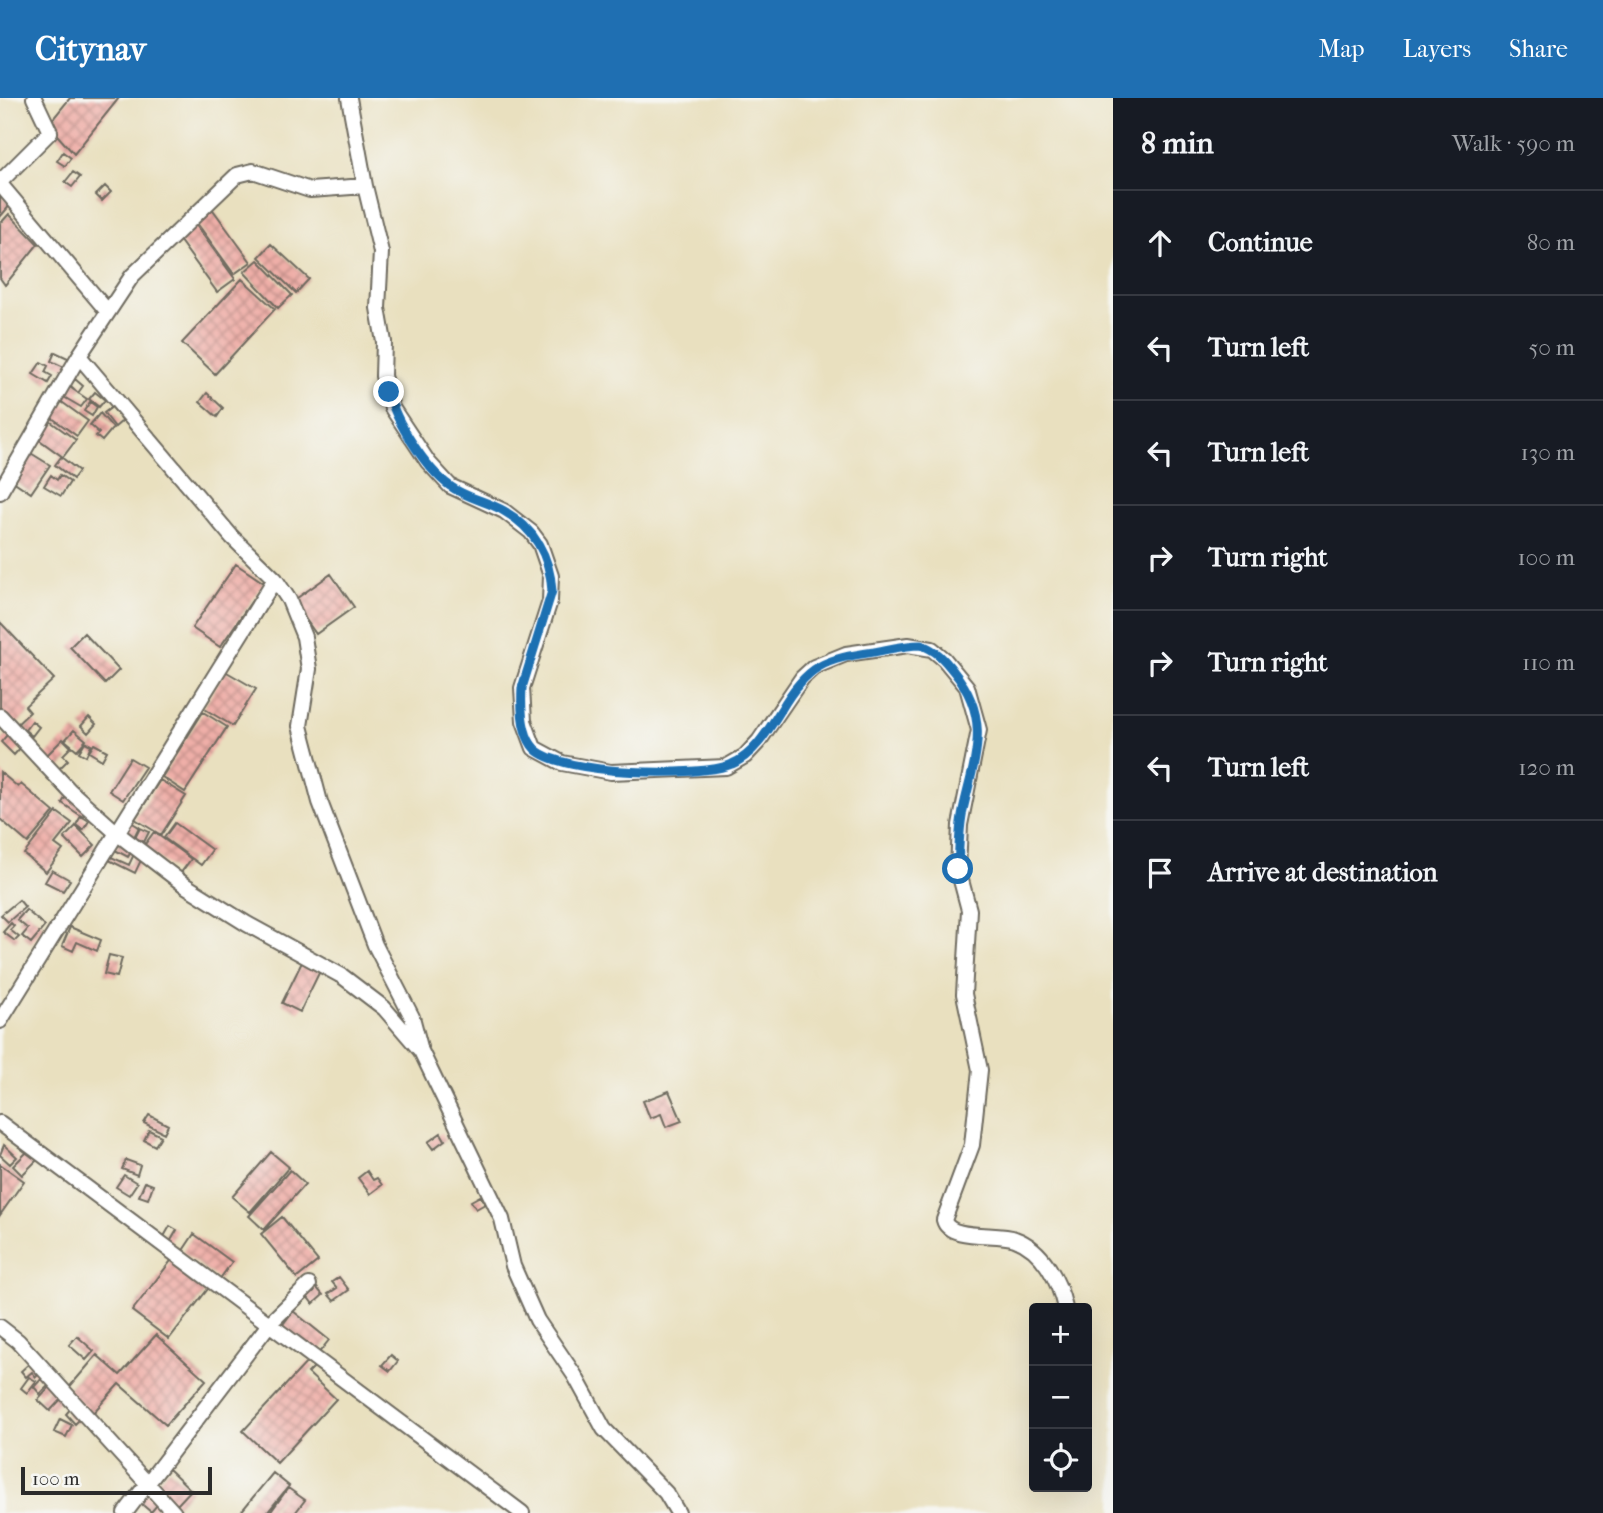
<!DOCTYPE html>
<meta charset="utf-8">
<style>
:root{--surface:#171b24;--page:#242831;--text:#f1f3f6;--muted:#9ea1a6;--line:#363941;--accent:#1f6fb2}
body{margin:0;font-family:"IM FELL French Canon",serif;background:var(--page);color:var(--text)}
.controls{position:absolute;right:21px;bottom:21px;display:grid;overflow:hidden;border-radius:7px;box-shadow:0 7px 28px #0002}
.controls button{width:63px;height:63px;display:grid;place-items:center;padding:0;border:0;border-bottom:2px solid var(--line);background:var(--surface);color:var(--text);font:35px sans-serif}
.scale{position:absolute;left:21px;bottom:18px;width:191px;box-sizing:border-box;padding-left:7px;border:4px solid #2b2b2b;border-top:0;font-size:19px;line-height:24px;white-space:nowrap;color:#2b2b2b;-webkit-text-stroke:5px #f6f6f2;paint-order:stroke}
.stop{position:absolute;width:21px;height:21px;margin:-16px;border:5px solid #1f6fb2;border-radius:50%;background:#fff}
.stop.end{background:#1f6fb2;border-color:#fff;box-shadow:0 2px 7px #0008}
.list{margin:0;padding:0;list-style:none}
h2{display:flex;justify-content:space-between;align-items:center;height:91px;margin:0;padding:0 28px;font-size:30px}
h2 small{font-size:23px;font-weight:400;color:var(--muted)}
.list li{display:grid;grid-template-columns:46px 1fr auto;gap:21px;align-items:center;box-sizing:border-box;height:105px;padding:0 28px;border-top:2px solid var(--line)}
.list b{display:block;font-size:26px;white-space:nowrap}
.list em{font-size:23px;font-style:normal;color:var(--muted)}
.icon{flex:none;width:38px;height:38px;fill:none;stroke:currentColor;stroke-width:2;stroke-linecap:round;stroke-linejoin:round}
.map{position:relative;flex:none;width:1113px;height:1415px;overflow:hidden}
header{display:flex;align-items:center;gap:42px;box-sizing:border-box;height:98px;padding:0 35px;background:var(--accent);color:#fff}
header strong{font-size:33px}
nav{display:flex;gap:38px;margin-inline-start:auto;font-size:24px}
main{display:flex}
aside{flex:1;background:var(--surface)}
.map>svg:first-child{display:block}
.building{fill:url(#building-cross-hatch)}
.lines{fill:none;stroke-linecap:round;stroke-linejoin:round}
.minor-casing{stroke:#6e6a5f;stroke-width:18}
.minor{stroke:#fff;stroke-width:14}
.route{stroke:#1f6fb2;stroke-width:9}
</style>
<header>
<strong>Citynav</strong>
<nav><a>Map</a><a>Layers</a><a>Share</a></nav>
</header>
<main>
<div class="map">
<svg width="1113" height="1415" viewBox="0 0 1113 1415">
<defs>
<pattern id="building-cross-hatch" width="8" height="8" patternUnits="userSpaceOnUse" patternTransform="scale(1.75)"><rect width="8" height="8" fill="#efafa8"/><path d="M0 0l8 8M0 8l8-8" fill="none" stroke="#c28f89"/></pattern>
</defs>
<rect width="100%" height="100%" fill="#f6f6f2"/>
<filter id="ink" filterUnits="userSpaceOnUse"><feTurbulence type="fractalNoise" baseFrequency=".0143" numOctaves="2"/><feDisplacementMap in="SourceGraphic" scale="14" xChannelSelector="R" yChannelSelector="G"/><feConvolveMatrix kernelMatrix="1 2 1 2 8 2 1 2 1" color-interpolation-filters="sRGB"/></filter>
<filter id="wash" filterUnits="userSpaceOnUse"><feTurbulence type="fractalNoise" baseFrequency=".00686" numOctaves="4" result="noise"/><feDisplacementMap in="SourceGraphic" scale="28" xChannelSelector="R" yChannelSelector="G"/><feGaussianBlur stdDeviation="1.57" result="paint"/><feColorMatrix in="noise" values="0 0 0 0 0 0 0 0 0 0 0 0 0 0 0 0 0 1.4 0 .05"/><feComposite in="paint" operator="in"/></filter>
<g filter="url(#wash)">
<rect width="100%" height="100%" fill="#e9e0bf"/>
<g id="blocks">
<path class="building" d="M70,0H119L74,56L48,27Z
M63,54L71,60L65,68L57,63Z
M73,74L80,79L72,89L65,84Z
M105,88L111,94L102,103L96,97Z
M0,96L11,106L0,119Z
M211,109L251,164L234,176L194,121Z
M9,116L38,146L5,187L0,180V126Z
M195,126L235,181L217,194L177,139Z
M271,146L309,181L296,195L259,159Z
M258,162L292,197L278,210L244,174Z
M242,181L275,211L215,276L182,245Z
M55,254L70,261L66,270L51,263Z
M41,264L48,268L45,274L52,278L48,285L33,276Z
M75,281L83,288L78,295L70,287Z
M68,288L87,301L81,309L62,298Z
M95,294L105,302L99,309L89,301Z
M207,295L223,310L217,319L200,304Z
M59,302L88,323L77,338L48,317Z
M90,304L97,309L92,318L84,313Z
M112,309L122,323L115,329L104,315Z
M100,315L113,330L102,343L96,338L99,335L90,327Z
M47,321L76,342L63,359L34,338Z
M29,354L50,367L31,395L10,381Z
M61,359L79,373L73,381L55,367Z
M51,377L57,382L60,377L70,384L61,398L44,388Z
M236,466L264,485L220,549L192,530Z
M331,476L354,509L316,536L293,503Z
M0,524L54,581L25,608L30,614L14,629L0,613Z
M84,535L119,572L105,586L70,549Z
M225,573L256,591L233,628L203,610Z
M203,614L227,629L185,694L162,679Z
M89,619L96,626L88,635L81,628Z
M32,623L39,629L32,638L25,632Z
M74,632L86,642L77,652L65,642Z
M7,637L21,649L14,657L1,644Z
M63,641L71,649L63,657L68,662L59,671L46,658Z
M85,644L91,647L86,658L79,654Z
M94,646L107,653L102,662L89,654Z
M130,660L145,669L123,702L109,693Z
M0,674L18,689L21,686L54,714L28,745L0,721Z
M160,682L186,698L161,737L135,721Z
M67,697L88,711L83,719L62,705Z
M57,714L72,725L55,746L63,752L46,774L24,756Z
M81,718L89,723L83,732L76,727Z
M129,723L139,729L134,739L124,733Z
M175,725L212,752L201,767L164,740Z
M76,728L95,747L83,759L64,740Z
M140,730L149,734L144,744L135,740Z
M154,734L191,761L180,776L143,749Z
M119,745L132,752L128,759L115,752Z
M134,756L142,760L135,775L107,761L109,758L129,767Z
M52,772L70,782L63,793L45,784Z
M19,802L25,809L8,824L1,817Z
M26,812L45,828L31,845L22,838L28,831L17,822Z
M11,825L14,828L10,832L19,839L15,843L3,834Z
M70,829L101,842L97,853L77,844L73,853L62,848Z
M109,857L122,860L117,879L104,876Z
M302,864L320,873L300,914L282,905Z
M669,993L682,1023L666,1029L661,1016L650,1020L643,1003Z
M149,1017L168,1027L164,1035L144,1025Z
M149,1032L161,1038L155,1048L144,1042Z
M441,1035L445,1042L433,1051L428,1044Z
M4,1047L17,1059L10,1066L0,1057Z
M29,1052L38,1061L22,1077L13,1068Z
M271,1054L289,1069L250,1114L232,1099Z
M126,1062L140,1067L137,1077L122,1071Z
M0,1066L24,1083L0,1117Z
M290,1072L305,1086L264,1132L249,1118Z
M367,1073L373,1082L377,1080L382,1087L370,1096L358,1080Z
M124,1077L137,1085L129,1097L116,1089Z
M145,1084L153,1087L148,1101L139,1098Z
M480,1098L485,1106L476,1111L471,1103Z
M282,1119L318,1163L297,1180L261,1136Z
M170,1128L177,1132L169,1146L162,1142Z
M194,1136L232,1164L219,1182L182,1154Z
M174,1159L211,1187L169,1241L132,1213Z
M339,1179L349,1192L334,1203L328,1196L337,1190L332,1184Z
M316,1189L323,1197L313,1206L306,1197Z
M293,1213L329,1242L317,1257L281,1229Z
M156,1237L206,1282L166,1327L119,1286L92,1316L66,1293L97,1257L120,1277Z
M77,1238L94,1253L86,1262L69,1247Z
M391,1257L398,1263L390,1273L382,1267Z
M308,1263L314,1269L308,1275L336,1301L277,1365L243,1333Z
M31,1264L40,1275L36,1279L32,1274L26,1279L21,1273Z
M44,1278L51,1285L40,1296L34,1289Z
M29,1279L36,1283L27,1295L21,1290Z
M50,1289L62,1300L50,1313L38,1302Z
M72,1309L82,1319L75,1326L66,1316Z
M60,1321L72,1327L66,1339L54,1334Z
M169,1371L191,1392L177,1407L155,1386Z
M273,1375L289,1388L267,1415H240Z
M288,1390L305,1402L295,1415H270Z
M145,1395L158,1406L151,1414L138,1403Z"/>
</g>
</g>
<g filter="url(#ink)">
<use href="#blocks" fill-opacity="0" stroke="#6e6a5f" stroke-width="2"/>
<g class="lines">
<g class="minor-casing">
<path id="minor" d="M349,0L365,88
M0,84L50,34L34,0
M0,86L108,214
M79,258L232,439L275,481L289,502L304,539L309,571L300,628L320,704L375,847L412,919L420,949
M0,394L79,258L132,178L237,77L253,73L310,92L365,88L381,154L378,210L384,244L383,278L392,310L428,364L450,388L504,413L531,434L540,446L551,478L550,503L522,590L524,623L534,650L562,665L611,674L726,669L745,658L759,643L802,580L814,569L846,556L908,547L932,551L944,561L967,589L979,632L960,727L958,771L969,812L964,896L980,972L972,1047L944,1122C949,1143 998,1134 1015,1141C1043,1151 1059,1183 1065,1210
M0,618L70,693L118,736L186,788L247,826L342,878L384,910L421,953L502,1121L513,1168L537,1222L575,1278L604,1331L666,1395L678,1415
M0,923L275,481
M0,1025L522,1415
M0,1229L18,1243L174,1415
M125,1415L270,1225L309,1187"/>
</g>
<use href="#minor" class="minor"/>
</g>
</g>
<g class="lines" filter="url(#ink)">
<path class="route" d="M389,294C394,322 426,371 450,388C466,400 487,403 504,413C534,430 550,458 552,493L522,590C521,608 521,637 535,651C561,677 700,680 732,666C754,657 769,631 781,612C807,567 825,561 874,554C890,551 905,547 921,547C936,552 944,561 954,574C992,621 975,659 963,712C959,731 959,751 958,771"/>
</g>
</svg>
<div class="controls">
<button>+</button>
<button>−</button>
<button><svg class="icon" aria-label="locate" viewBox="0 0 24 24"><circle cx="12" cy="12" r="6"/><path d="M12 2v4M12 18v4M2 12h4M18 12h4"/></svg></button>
</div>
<div class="scale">100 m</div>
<div class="stop" style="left:958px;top:771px"></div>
<div class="stop end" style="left:389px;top:294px"></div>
</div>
<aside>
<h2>8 min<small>Walk · 590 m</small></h2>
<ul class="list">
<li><svg class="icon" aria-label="ahead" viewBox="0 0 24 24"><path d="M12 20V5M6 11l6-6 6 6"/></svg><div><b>Continue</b></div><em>80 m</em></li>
<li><svg class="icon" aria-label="left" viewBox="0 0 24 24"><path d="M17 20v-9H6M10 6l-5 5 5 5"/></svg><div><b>Turn left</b></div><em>50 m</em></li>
<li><svg class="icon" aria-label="left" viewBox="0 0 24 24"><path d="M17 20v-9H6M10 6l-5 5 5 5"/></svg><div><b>Turn left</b></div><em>130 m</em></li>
<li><svg class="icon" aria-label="right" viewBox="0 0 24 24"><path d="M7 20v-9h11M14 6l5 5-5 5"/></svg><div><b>Turn right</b></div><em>100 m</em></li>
<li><svg class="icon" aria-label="right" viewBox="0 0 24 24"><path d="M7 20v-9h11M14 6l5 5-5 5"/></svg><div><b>Turn right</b></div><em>110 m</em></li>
<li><svg class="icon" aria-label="left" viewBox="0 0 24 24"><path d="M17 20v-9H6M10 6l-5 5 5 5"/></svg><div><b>Turn left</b></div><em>120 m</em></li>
<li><svg class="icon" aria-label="arrive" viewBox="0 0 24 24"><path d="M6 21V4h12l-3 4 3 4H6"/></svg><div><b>Arrive at destination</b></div></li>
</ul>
</aside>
</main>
